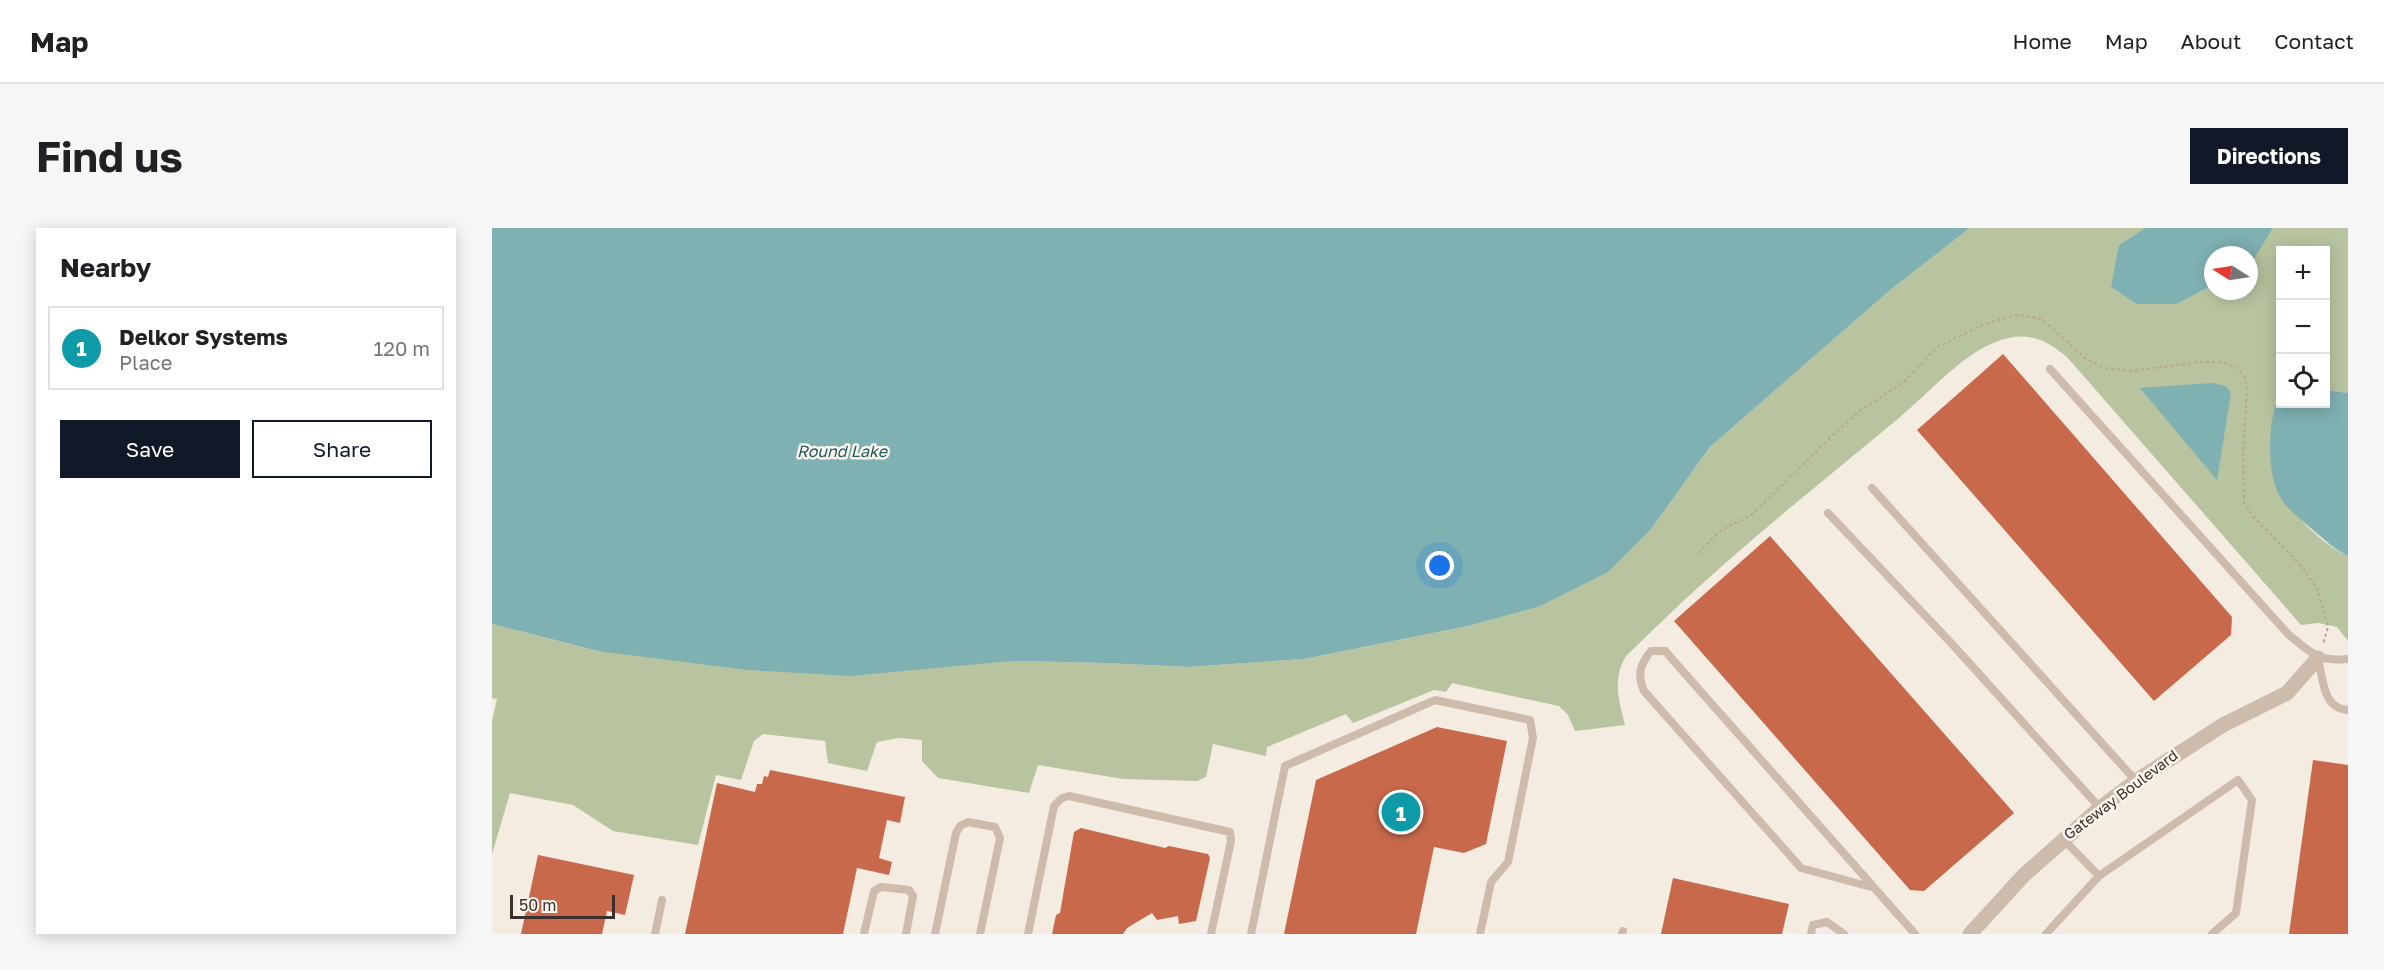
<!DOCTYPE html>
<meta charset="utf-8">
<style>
:root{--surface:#fff;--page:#f6f6f6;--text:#202124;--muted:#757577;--line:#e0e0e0;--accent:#111827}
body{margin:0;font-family:"Golos Text",sans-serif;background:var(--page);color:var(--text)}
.controls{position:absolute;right:18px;top:18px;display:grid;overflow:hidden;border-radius:0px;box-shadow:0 3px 15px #0003}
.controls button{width:54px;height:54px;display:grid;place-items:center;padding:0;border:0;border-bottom:2px solid var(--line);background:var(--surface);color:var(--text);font:30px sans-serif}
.compass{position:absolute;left:1712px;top:18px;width:54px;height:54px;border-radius:50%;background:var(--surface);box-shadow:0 3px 15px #0003;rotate:282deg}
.scale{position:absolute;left:18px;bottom:15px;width:105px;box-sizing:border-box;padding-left:6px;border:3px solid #3b302b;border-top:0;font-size:16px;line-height:21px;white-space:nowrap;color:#3b302b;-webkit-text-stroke:4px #fbf5ee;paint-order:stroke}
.you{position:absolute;left:948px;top:338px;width:21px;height:21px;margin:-15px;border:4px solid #fff;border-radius:50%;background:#1a73e8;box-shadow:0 0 0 9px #1a73e833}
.badge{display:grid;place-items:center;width:39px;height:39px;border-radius:50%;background:var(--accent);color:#fff;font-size:20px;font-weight:700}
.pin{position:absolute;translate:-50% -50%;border:3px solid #fff;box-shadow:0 2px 6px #0006}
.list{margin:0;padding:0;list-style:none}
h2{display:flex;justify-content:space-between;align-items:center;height:78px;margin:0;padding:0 24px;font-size:26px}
h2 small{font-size:20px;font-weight:400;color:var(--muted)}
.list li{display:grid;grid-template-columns:39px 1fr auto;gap:18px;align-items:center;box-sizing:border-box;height:84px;margin:0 12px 12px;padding:0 12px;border:2px solid var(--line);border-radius:0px}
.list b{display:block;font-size:22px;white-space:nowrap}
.list p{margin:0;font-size:20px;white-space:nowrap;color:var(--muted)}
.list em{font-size:20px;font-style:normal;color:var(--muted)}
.actions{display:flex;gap:12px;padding:18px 24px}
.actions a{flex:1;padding:14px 0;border:2px solid var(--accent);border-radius:0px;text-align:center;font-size:21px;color:var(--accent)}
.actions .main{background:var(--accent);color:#fff}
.icon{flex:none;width:33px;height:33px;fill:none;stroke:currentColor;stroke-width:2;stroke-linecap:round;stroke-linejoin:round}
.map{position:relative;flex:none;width:1856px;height:706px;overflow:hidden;border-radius:0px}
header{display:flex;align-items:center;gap:36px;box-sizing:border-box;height:84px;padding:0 30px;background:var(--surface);border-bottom:2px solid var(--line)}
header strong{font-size:28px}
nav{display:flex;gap:33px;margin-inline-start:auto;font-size:21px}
.intro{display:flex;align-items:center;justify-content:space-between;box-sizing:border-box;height:144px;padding:0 36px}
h1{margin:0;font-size:42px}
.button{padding:15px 27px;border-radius:0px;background:var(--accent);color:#fff;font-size:21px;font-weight:700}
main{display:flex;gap:36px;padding:0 36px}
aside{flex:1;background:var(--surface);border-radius:0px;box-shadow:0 3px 15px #0003}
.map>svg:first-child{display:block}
.green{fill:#b8c4a0}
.water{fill:#7fb0b2}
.building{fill:#c8694b}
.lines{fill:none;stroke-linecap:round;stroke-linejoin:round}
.path{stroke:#b9a596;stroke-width:2;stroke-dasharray:3 3;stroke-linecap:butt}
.lane{stroke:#cdbbac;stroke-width:8}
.street{stroke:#cdbbac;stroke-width:15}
.labels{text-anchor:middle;stroke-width:5;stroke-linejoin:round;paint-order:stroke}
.street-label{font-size:15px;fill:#3b302b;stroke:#fbf5ee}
.water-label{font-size:16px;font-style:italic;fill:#1f5a5e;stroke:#fbf5ee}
</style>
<header>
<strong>Map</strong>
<nav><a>Home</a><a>Map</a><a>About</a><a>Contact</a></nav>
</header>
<div class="intro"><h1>Find us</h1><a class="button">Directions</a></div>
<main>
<aside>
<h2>Nearby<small></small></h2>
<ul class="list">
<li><span class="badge" style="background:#0f9aa8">1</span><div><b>Delkor Systems</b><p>Place</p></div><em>120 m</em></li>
</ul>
<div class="actions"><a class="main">Save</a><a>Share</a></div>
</aside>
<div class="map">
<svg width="1856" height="706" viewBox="0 0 1856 706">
<rect width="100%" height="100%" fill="#f4ebe1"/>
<path class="green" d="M1478,0H1653L1627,17L1685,76L1721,57V63H1757V38L1781,0H1856V165L1834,162V22H1788V162L1783,175L1788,269C1807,290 1830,317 1856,328V413L1845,399L1826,395L1809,397L1575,129C1554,112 1537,103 1509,112C1473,123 1437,165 1408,189C1342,244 1274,298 1210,356C1184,379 1159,404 1134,428C1120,451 1127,473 1133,497L1083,503L1076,487L1067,478L960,455L954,464L942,462L861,495L854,486L775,519L774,528L721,516L714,549L705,553L631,551L546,537L537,565L446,550L430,533V512L407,510L385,514L375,543L336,535L333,513L271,506L262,513L249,552L224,547L206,617L121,603L81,577L18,565L0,626V493L5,471L0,470V396L106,423L613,435L696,439L812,431L976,398L1046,379L1160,300L1218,219L1397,63Z"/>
<path class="water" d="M0,0H1478L1397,63L1218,219L1160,300L1116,344L1046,379L976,398L812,431L696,439L613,435L519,433L358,448L256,442L106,423L0,396Z
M1653,0H1781L1759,36L1757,38V27H1721V57L1685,76H1645L1619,59L1627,17Z
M1720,155L1734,158L1739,165L1725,252L1648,160Z
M1788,162V176H1834V162L1856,165V328C1843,322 1833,312 1822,303C1811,293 1794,281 1787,267C1773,239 1777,190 1788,162Z"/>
<path class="building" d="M1511,126L1740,389L1739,407L1662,473L1425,202Z
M1278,308L1522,585L1432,663L1418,662L1182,393Z
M945,499L1015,513L994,616L972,625L942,619L924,706H792L824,552Z
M1821,532L1856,537V706H1797Z
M278,542L413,569L408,595L395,592L387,630L400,634L397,647L365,640L351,706H193L225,555L263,564L265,556H270L272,548L276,549Z
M589,600L673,620L677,618L716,626L718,630L704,693L687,696L686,688L665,692L660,685L635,700L631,706H560L564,687L568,685L582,604Z
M46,627L142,647L133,687L115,683L110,706H29Z
M1181,650L1297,676L1290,706H1169Z"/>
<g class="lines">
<path class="path" d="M1206,325L1229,302L1260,287L1341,207L1369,182L1413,153L1445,119L1492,96L1525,87L1550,91L1594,131L1614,140L1637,143L1709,134H1728L1744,139L1753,149L1755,162L1751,223L1752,274L1761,288L1813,342L1826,363L1836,399L1831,416"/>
<path class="lane" d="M1558,141L1797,407C1820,425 1825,434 1856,431
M1380,260L1644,553
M1336,285L1461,417L1608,580
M1826,431C1831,451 1831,481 1856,482
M1572,612L1607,648
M1379,659L1309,640L1152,463C1145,447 1148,436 1159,423H1173L1423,706
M163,706L170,672
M372,706L382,663L389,659L417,662L421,668L414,706
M443,706L464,605L468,598L476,594L503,599L508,610L488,706
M536,706L562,578L570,570L577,568L738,604L739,613L719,706
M759,706L793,538L943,472L1038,492L1041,510L1016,634L999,654L988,706
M1130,706L1131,703
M1319,706L1321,697L1335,694L1352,706
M1554,706L1607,648L1746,552L1760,572L1744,685L1720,706"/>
<path class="street" d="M1478,706L1532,647L1608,580L1644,553L1731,497L1795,465L1826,430"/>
</g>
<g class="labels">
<g class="street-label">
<text transform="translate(1629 567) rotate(-37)" y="5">Gateway Boulevard</text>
</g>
<g class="water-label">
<text x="350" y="229">Round Lake</text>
</g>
</g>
</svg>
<div class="controls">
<button>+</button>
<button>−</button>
<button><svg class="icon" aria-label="locate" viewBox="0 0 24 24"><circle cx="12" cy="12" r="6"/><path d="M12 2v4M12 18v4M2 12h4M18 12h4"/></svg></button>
</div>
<svg class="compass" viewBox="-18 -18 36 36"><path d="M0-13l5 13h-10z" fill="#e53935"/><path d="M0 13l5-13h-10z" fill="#757577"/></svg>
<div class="scale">50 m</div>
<div class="you"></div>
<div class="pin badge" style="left:909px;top:584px;background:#0f9aa8">1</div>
</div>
</main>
